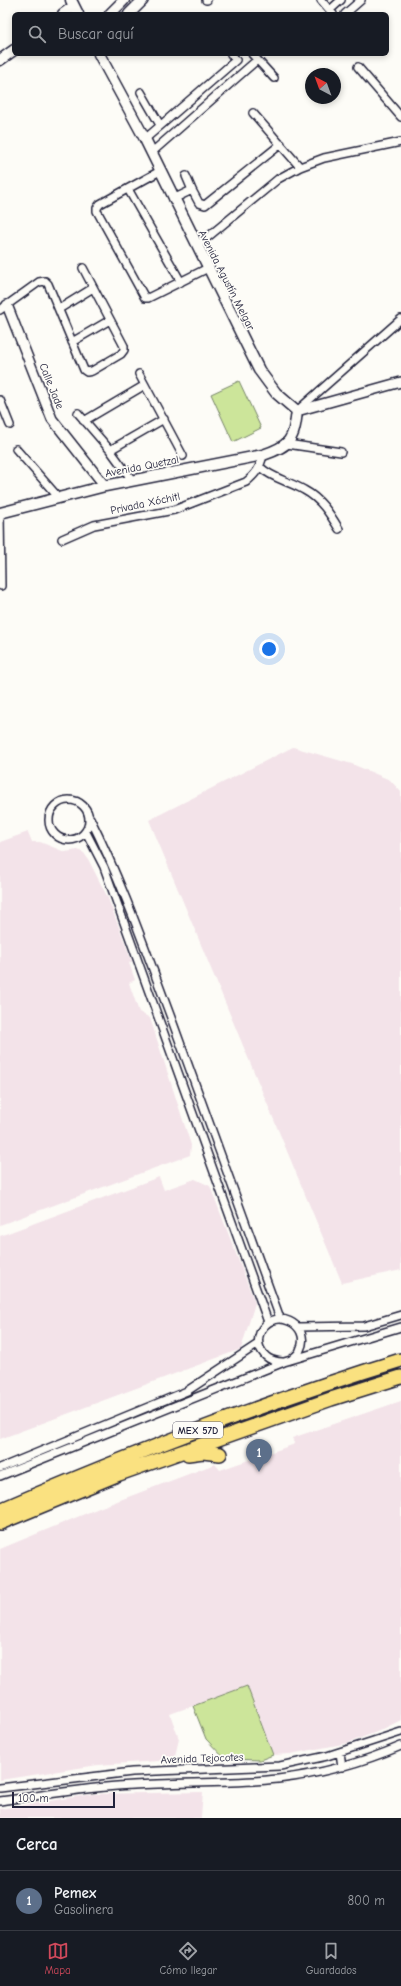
<!DOCTYPE html>
<html lang="es">
<meta charset="utf-8">
<style>
:root{--surface:#171b24;--page:#20242c;--text:#f1f3f6;--muted:#9ea1a6;--line:#363941;--accent:#d1495b}
body{margin:0;font-family:"Comic Neue",sans-serif;background:var(--page);color:var(--text)}
.compass{position:absolute;left:305px;top:68px;width:36px;height:36px;border-radius:50%;background:var(--surface);box-shadow:0 2px 6px #0003;rotate:319deg}
.scale{position:absolute;left:12px;bottom:10px;width:103px;box-sizing:border-box;padding-left:4px;border:2px solid #22223b;border-top:0;font-size:11px;line-height:14px;white-space:nowrap;color:#22223b;-webkit-text-stroke:3px #fdfcf7;paint-order:stroke}
.you{position:absolute;left:269px;top:649px;width:14px;height:14px;margin:-10px;border:3px solid #fff;border-radius:50%;background:#1a73e8;box-shadow:0 0 0 6px #1a73e833}
.badge{display:grid;place-items:center;width:26px;height:26px;border-radius:50%;background:var(--accent);color:#fff;font-size:13px;font-weight:700}
.pin{position:absolute;translate:-50% -33px;filter:drop-shadow(0 1px 2px #0008)}
.pin::after{content:'';position:absolute;top:21px;width:14px;height:12px;background:inherit;clip-path:polygon(0 0,100% 0,50% 100%)}
.list{margin:0;padding:0;list-style:none}
h2{display:flex;justify-content:space-between;align-items:center;height:52px;margin:0;padding:0 16px;font-size:17px}
h2 small{font-size:13px;font-weight:400;color:var(--muted)}
.list li{display:grid;grid-template-columns:26px 1fr auto;gap:12px;align-items:center;box-sizing:border-box;height:60px;padding:0 16px;border-top:1px solid var(--line)}
.list b{display:block;font-size:15px;white-space:nowrap}
.list p{margin:0;font-size:13px;white-space:nowrap;color:var(--muted)}
.list em{font-size:13px;font-style:normal;color:var(--muted)}
.icon{flex:none;width:22px;height:22px;fill:none;stroke:currentColor;stroke-width:2;stroke-linecap:round;stroke-linejoin:round}
.map{position:relative;flex:none;width:401px;height:1818px;overflow:hidden}
.search{position:absolute;background:var(--surface);box-shadow:0 2px 6px #0003;left:12px;right:12px;top:12px;height:44px;display:flex;align-items:center;gap:10px;box-sizing:border-box;padding:0 14px;border-radius:6px;color:var(--muted);font-size:15px}
.sheet{height:112px;background:var(--surface)}
nav{display:flex;justify-content:space-around;align-items:center;box-sizing:border-box;height:56px;border-top:1px solid var(--line);background:var(--surface);font-size:11px;color:var(--muted)}
nav a{display:grid;justify-items:center;gap:2px}
nav .on{color:var(--accent)}
.map>svg:first-child{display:block}
.built{fill:#f3e3e9}
.green{fill:#cce59a;stroke:#77846a}
.lines{fill:none;stroke-linecap:round;stroke-linejoin:round}
.minor-casing{stroke:#22223b;stroke-width:10}
.tertiary-casing{stroke:#22223b;stroke-width:12}
.secondary-casing{stroke:#22223b;stroke-width:13}
.motorway-casing{stroke:#22223b;stroke-width:16}
.minor{stroke:#fdfcf7;stroke-width:7}
.tertiary{stroke:#fdfcf7;stroke-width:9}
.secondary{stroke:#fdfcf7;stroke-width:10}
.motorway{stroke:#fae180;stroke-width:13}
.labels{text-anchor:middle;stroke-width:3.5;stroke-linejoin:round;paint-order:stroke}
.shield{fill:#fdfcf7;stroke:#646373;stroke-width:1}
.shield-label{font-size:10px;font-weight:bold;fill:#22223b}
.street-label{font-size:11px;fill:#22223b;stroke:#fdfcf7}
</style>
<div class="map">
<svg width="401" height="1818" viewBox="0 0 401 1818">
<rect width="100%" height="100%" fill="#fdfcf7"/>
<filter id="ink" filterUnits="userSpaceOnUse"><feTurbulence type="fractalNoise" baseFrequency=".025" numOctaves="2"/><feDisplacementMap in="SourceGraphic" scale="8" xChannelSelector="R" yChannelSelector="G"/><feConvolveMatrix kernelMatrix="1 2 1 2 8 2 1 2 1" color-interpolation-filters="sRGB"/></filter>
<g filter="url(#ink)">
<path class="built" d="M293,747L352,764L390,780L401,792V1270L342,1283L149,820Z
M28,832L32,842H40L65,852L78,850L84,853L88,859L108,898L132,962L129,963L135,980L129,983L139,1012L150,1018L191,1145L190,1155L0,1225V842Z
M159,1177L164,1190L195,1179L210,1186L255,1303L241,1349L0,1439V1236Z
M401,1401V1720L379,1731L348,1743L290,1754L273,1755L247,1686L170,1714L179,1739L174,1760L98,1765L0,1780V1549L99,1508L215,1464L220,1470L295,1444L292,1438Z
M203,1792L201,1818H0V1809L93,1794Z"/>
<path class="green" d="M239,381L261,428L233,442L211,394Z
M247,1686L273,1755L260,1760L225,1759L206,1739L193,1706Z"/>
<g class="lines">
<g class="minor-casing">
<path id="minor" d="M206,0H207
M321,0L333,14
M330,10L341,0
M345,14L361,0
M252,54L274,78
M358,67L401,117
M141,92L160,125
M253,113L300,167
M145,139L236,60L231,54
M151,153L257,60
M160,171L100,204L97,208V211L145,298H148L208,268
M186,176L192,190
M128,189L181,282
M173,199L192,190L199,203L205,205L281,144
M197,246L278,179L300,167L324,158L401,142
M59,309L93,288
M0,310L39,282L45,281L48,284L84,370L87,372L92,371L121,354L124,350V346L83,268
M72,342L110,320
M139,374L183,456
M0,400L10,425
M299,409L401,319
M78,413L110,450L132,480
M84,421L145,385
M287,444L341,452
M16,449L59,498
M110,450L164,419
M260,467C273,479 289,481 304,490C321,499 330,514 339,529
M0,513L1,586
M62,539L94,525L174,510L246,482C256,474 260,468 263,455
M49 820a20 20 0 1 1 40 0a20 20 0 1 1-40 0Z
M90,818C123,884 147,954 173,1023C209,1121 245,1219 280,1318
M86,832L104,867L268,1322
M298,1327L364,1326L401,1315
M282,1362C271,1361 265,1358 260,1348C258,1343 258,1338 260,1333C272,1305 313,1324 300,1350C299,1354 294,1357 292,1359
M0,1468L187,1391L258,1344
M0,1476L284,1362L401,1327
M340,1752L342,1767
M0,1788L132,1772L280,1766L327,1756L401,1732
M0,1801C44,1795 88,1787 133,1785C180,1782 232,1784 278,1779C321,1774 361,1763 401,1746"/>
</g>
<g class="tertiary-casing">
<path id="tertiary" d="M7,305L52,419L105,486
M297,411L401,382"/>
</g>
<g class="secondary-casing">
<path id="secondary" d="M71,0L78,14
M63,14L74,6
M110,14L124,0
M129,14L143,0
M0,60L14,50
M0,513L105,486L263,455C290,446 294,440 297,411L276,393L259,370L145,139L99,54"/>
</g>
<g class="motorway-casing">
<path id="motorway" d="M188,1454L203,1452L220,1454
M0,1510C131,1454 264,1402 401,1360
M0,1523L119,1474L331,1399L401,1377"/>
</g>
<use href="#minor" class="minor"/>
<use href="#tertiary" class="tertiary"/>
<use href="#secondary" class="secondary"/>
<use href="#motorway" class="motorway"/>
</g>
</g>
<g class="labels">
<rect class="shield" x="173" y="1422" width="50" height="16" rx="3"/>
<g class="shield-label">
<text x="198" y="1434">MEX 57D</text>
</g>
<g class="street-label">
<text transform="translate(227 280) rotate(63)" y="4">Avenida Agustín Melgar</text>
<text transform="translate(52 386) rotate(68)" y="4">Calle Jade</text>
<text transform="translate(142 466) rotate(-11)" y="4">Avenida Quetzal</text>
<text transform="translate(145 503) rotate(-12)" y="4">Privada Xóchitl</text>
<text transform="translate(202 1758) rotate(-2)" y="4">Avenida Tejocotes</text>
</g>
</g>
</svg>
<svg class="compass" viewBox="-18 -18 36 36"><path d="M0-13l5 13h-10z" fill="#e53935"/><path d="M0 13l5-13h-10z" fill="#9ea1a6"/></svg>
<div class="scale">100 m</div>
<div class="you"></div>
<div class="pin badge" style="left:259px;top:1472px;background:#5c6f8a">1</div>
<div class="search"><svg class="icon" aria-label="search" viewBox="0 0 24 24"><circle cx="10" cy="10" r="6"/><path d="M15 15l6 6"/></svg>Buscar aquí</div>
</div>
<section class="sheet">
<h2>Cerca<small></small></h2>
<ul class="list">
<li><span class="badge" style="background:#5c6f8a">1</span><div><b>Pemex</b><p>Gasolinera</p></div><em>800 m</em></li>
</ul>
</section>
<nav>
<a class="on"><svg class="icon" aria-label="map" viewBox="0 0 24 24"><path d="M3 6l6-2 6 2 6-2v14l-6 2-6-2-6 2zM9 4v14M15 6v14"/></svg>Mapa</a>
<a><svg class="icon" aria-label="directions" viewBox="0 0 24 24"><path d="M12 3l9 9-9 9-9-9zM9 14v-3h6M13 9l2 2-2 2"/></svg>Cómo llegar</a>
<a><svg class="icon" aria-label="saved" viewBox="0 0 24 24"><path d="M7 4h10v16l-5-4-5 4z"/></svg>Guardados</a>
</nav>
